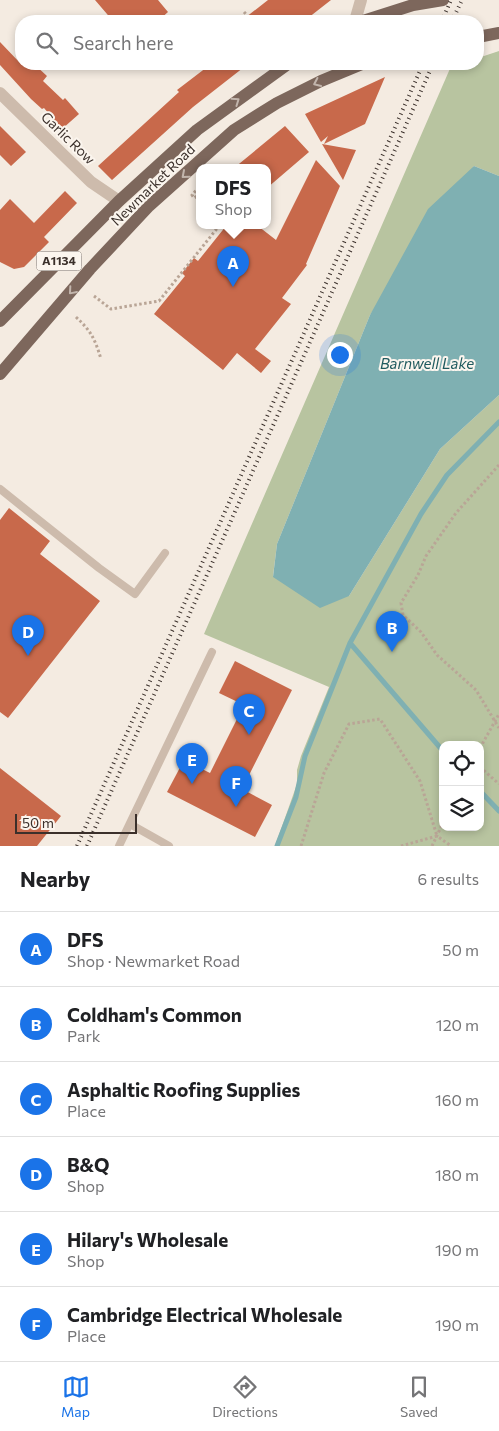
<!DOCTYPE html>
<meta charset="utf-8">
<style>
:root{--surface:#fff;--page:#f6f6f6;--text:#202124;--muted:#757577;--line:#e0e0e0;--accent:#1a73e8}
body{margin:0;font-family:Commissioner,sans-serif;background:var(--page);color:var(--text)}
.controls{position:absolute;right:15px;bottom:15px;display:grid;overflow:hidden;border-radius:10px;box-shadow:0 2px 8px #0003}
.controls button{width:45px;height:45px;display:grid;place-items:center;padding:0;border:0;border-bottom:1px solid var(--line);background:var(--surface);color:var(--text);font:25px sans-serif}
.scale{position:absolute;left:15px;bottom:12px;width:122px;box-sizing:border-box;padding-left:5px;border:2px solid #3b302b;border-top:0;font-size:14px;line-height:18px;white-space:nowrap;color:#3b302b;-webkit-text-stroke:4px #fbf5ee;paint-order:stroke}
.you{position:absolute;left:339px;top:354px;width:18px;height:18px;margin:-12px;border:4px solid #fff;border-radius:50%;background:#1a73e8;box-shadow:0 0 0 8px #1a73e833}
.badge{display:grid;place-items:center;width:32px;height:32px;border-radius:50%;background:var(--accent);color:#fff;font-size:16px;font-weight:700}
.pin{position:absolute;translate:-50% -41px;filter:drop-shadow(0 1px 2px #0008)}
.pin::after{content:'';position:absolute;top:26px;width:18px;height:15px;background:inherit;clip-path:polygon(0 0,100% 0,50% 100%)}
.popup{position:absolute;left:196px;top:164px;width:75px;height:65px;box-sizing:border-box;display:grid;place-content:center;border-radius:10px;background:var(--surface);filter:drop-shadow(0 1px 4px #0005);font-size:16px;white-space:nowrap;color:var(--muted)}
.popup b{font-size:19px;color:var(--text)}
.popup::after{content:'';position:absolute;left:50%;top:100%;margin-left:-10px;border:10px solid transparent;border-top-color:var(--surface)}
.list{margin:0;padding:0;list-style:none}
h2{display:flex;justify-content:space-between;align-items:center;height:65px;margin:0;padding:0 20px;font-size:21px}
h2 small{font-size:16px;font-weight:400;color:var(--muted)}
.list li{display:grid;grid-template-columns:32px 1fr auto;gap:15px;align-items:center;box-sizing:border-box;height:75px;padding:0 20px;border-top:1px solid var(--line)}
.list b{display:block;font-size:19px;white-space:nowrap}
.list p{margin:0;font-size:16px;white-space:nowrap;color:var(--muted)}
.list em{font-size:16px;font-style:normal;color:var(--muted)}
.icon{flex:none;width:28px;height:28px;fill:none;stroke:currentColor;stroke-width:2;stroke-linecap:round;stroke-linejoin:round}
.map{position:relative;flex:none;width:499px;height:846px;overflow:hidden}
.search{position:absolute;background:var(--surface);box-shadow:0 2px 8px #0003;left:15px;right:15px;top:15px;height:55px;display:flex;align-items:center;gap:12px;box-sizing:border-box;padding:0 18px;border-radius:20px;color:var(--muted);font-size:19px}
.sheet{height:515px;background:var(--surface)}
nav{display:flex;justify-content:space-around;align-items:center;box-sizing:border-box;height:70px;border-top:1px solid var(--line);background:var(--surface);font-size:14px;color:var(--muted)}
nav a{display:grid;justify-items:center;gap:2px}
nav .on{color:var(--accent)}
.map>svg:first-child{display:block}
.green{fill:#b8c4a0;fill-rule:evenodd}
.water{fill:#7fb0b2}
.lines{fill:none;stroke-linecap:round;stroke-linejoin:round}
.stream{stroke:#7fb0b2;stroke-width:5}
.building{fill:#c8694b}
.path{stroke:#b9a596;stroke-width:3;stroke-dasharray:2.5 2.5;stroke-linecap:butt}
.service{stroke:#cdbbac;stroke-width:8}
.minor{stroke:#cdbbac;stroke-width:12}
.primary{stroke:#7d675c;stroke-width:12}
.rail{stroke:#3b302b;stroke-width:4;stroke-dasharray:1 4;stroke-linecap:butt}
.oneway{stroke:#c2b5ac}
.labels{text-anchor:middle;stroke-width:4;stroke-linejoin:round;paint-order:stroke}
.shield{fill:#fbf5ee;stroke:#756b66;stroke-width:1}
.shield-label{font-size:12px;font-weight:bold;fill:#3b302b}
.street-label{font-size:14px;fill:#3b302b;stroke:#fbf5ee}
.water-label{font-size:15px;font-style:italic;fill:#1f5a5e;stroke:#fbf5ee}
</style>
<div class="map">
<svg width="499" height="846" viewBox="0 0 499 846">
<rect width="100%" height="100%" fill="#f4ebe1"/>
<path class="green" d="M499,51V176L474,166L370,315L277,544L273,576L349,596L440,449L499,395V846H275L297,784V770L301,756L329,687L204,634L452,64H478V58ZM443,745H480V827H443Z"/>
<path class="water" d="M474,166L499,176V395L440,449L349,596L320,608L273,577L277,544L370,315L428,209Z"/>
<g class="lines">
<path class="stream" d="M350,643L443,751
M480,791L499,811
M277,846L296,797L305,756L350,643L421,514L447,475L499,422"/>
</g>
<path class="building" d="M95,0H158L168,12L158,21H113Z
M268,0H331L308,18L306,15L299,21H241Z
M0,42L21,64H34L47,76L43,81L63,100L65,98L79,114L62,129L44,108L42,109L31,99L0,65Z
M211,64H248L193,107L112,180L98,166L179,92L177,90Z
M385,77L365,124L324,144L328,136L321,142L305,114Z
M0,126L26,152L11,166L0,155Z
M285,126L309,152L267,188V168H234Z
M322,144L356,150L343,180Z
M316,160L340,186L306,264L307,265L282,298L291,304L255,349L271,361L261,373L237,353L223,370L154,314L185,276L182,273L194,258L198,261L226,226H258L276,240Z
M65,191L77,203L44,237L49,242L24,267L14,269L0,262V210L10,199L34,223Z
M9,508L50,541L40,554L100,601L8,718L0,712V520Z
M235,661L292,690L242,789L272,805L255,837L167,792L184,760L210,773L244,705L219,693Z
M0,768L61,816L37,846H0Z"/>
<g class="lines">
<path class="path" d="M244,12L252,21
M199,187L192,195L194,198L199,195
M94,296L111,309L159,301L219,226
M76,317C91,331 95,339 101,359
M499,465L456,513L426,556L418,575L401,603L403,615L421,632L437,655L476,690L499,728
M480,748L499,714
M480,767L499,784
M301,846L324,773L349,724L380,719L420,781L437,836
M401,846L437,836L451,846
M432,846L443,823"/>
<path class="service" d="M0,489L99,568L135,594L165,553
M130,824L169,846
M119,846L212,652"/>
<path class="minor" d="M355,21L361,0
M0,93L91,182L119,201"/>
<path class="primary" d="M363,21L413,5L443,0
M478,37L499,33
M0,321L119,201L197,130L288,64
M0,374L90,269L149,206L234,130L277,103L321,81L362,64"/>
<path class="rail" d="M442,21L451,0
M452,21L462,0
M77,846L423,64
M87,846L433,64"/>
</g>
<defs><path id="oneway-chevron" d="M-2-3.5L2.5 0L-2 3.5" fill="none" stroke-width="1.6" stroke-linecap="round" stroke-linejoin="round" transform="scale(1.25)"/></defs>
<g class="oneway">
<use href="#oneway-chevron" transform="translate(317 83) rotate(155)"/>
<use href="#oneway-chevron" transform="translate(236 101) rotate(-35)"/>
<use href="#oneway-chevron" transform="translate(185 175) rotate(139)"/>
<use href="#oneway-chevron" transform="translate(72 291) rotate(131)"/>
</g>
<g class="labels">
<rect class="shield" x="36.5" y="251.5" width="45" height="19" rx="4"/>
<g class="shield-label">
<text x="59" y="265">A1134</text>
</g>
<g class="street-label">
<text transform="translate(68 138) rotate(44)" y="5">Garlic Row</text>
<text transform="translate(153 185) rotate(-44)" y="5">Newmarket Road</text>
</g>
<g class="water-label">
<text x="427" y="369">Barnwell Lake</text>
</g>
</g>
</svg>
<div class="controls">
<button><svg class="icon" aria-label="locate" viewBox="0 0 24 24"><circle cx="12" cy="12" r="6"/><path d="M12 2v4M12 18v4M2 12h4M18 12h4"/></svg></button>
<button><svg class="icon" aria-label="layers" viewBox="0 0 24 24"><path d="M12 4l9 5-9 5-9-5zM3 14l9 5 9-5"/></svg></button>
</div>
<div class="scale">50 m</div>
<div class="you"></div>
<div class="pin badge" style="left:233px;top:287px">A</div>
<div class="popup"><b>DFS</b>Shop</div>
<div class="pin badge" style="left:392px;top:652px">B</div>
<div class="pin badge" style="left:249px;top:735px">C</div>
<div class="pin badge" style="left:28px;top:656px">D</div>
<div class="pin badge" style="left:192px;top:784px">E</div>
<div class="pin badge" style="left:236px;top:807px">F</div>
<div class="search"><svg class="icon" aria-label="search" viewBox="0 0 24 24"><circle cx="10" cy="10" r="6"/><path d="M15 15l6 6"/></svg>Search here</div>
</div>
<section class="sheet">
<h2>Nearby<small>6 results</small></h2>
<ul class="list">
<li><span class="badge">A</span><div><b>DFS</b><p>Shop · Newmarket Road</p></div><em>50 m</em></li>
<li><span class="badge">B</span><div><b>Coldham's Common</b><p>Park</p></div><em>120 m</em></li>
<li><span class="badge">C</span><div><b>Asphaltic Roofing Supplies</b><p>Place</p></div><em>160 m</em></li>
<li><span class="badge">D</span><div><b>B&amp;Q</b><p>Shop</p></div><em>180 m</em></li>
<li><span class="badge">E</span><div><b>Hilary's Wholesale</b><p>Shop</p></div><em>190 m</em></li>
<li><span class="badge">F</span><div><b>Cambridge Electrical Wholesale</b><p>Place</p></div><em>190 m</em></li>
</ul>
</section>
<nav>
<a class="on"><svg class="icon" aria-label="map" viewBox="0 0 24 24"><path d="M3 6l6-2 6 2 6-2v14l-6 2-6-2-6 2zM9 4v14M15 6v14"/></svg>Map</a>
<a><svg class="icon" aria-label="directions" viewBox="0 0 24 24"><path d="M12 3l9 9-9 9-9-9zM9 14v-3h6M13 9l2 2-2 2"/></svg>Directions</a>
<a><svg class="icon" aria-label="saved" viewBox="0 0 24 24"><path d="M7 4h10v16l-5-4-5 4z"/></svg>Saved</a>
</nav>
